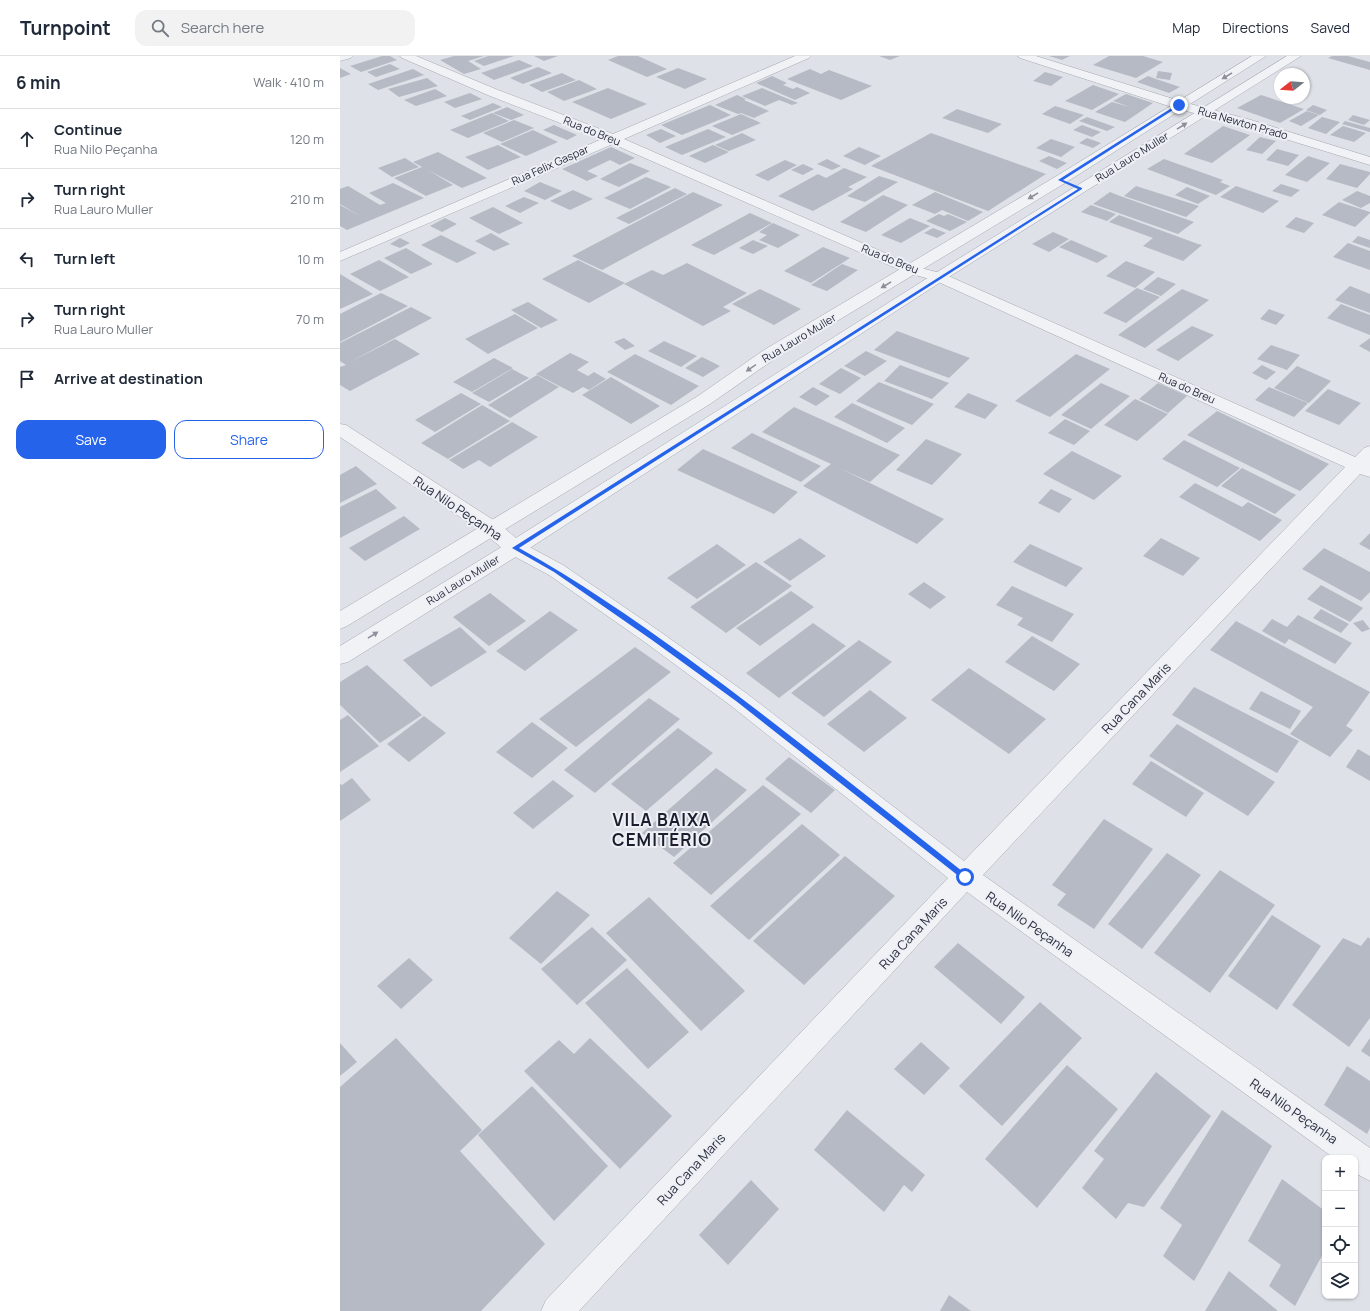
<!DOCTYPE html>
<meta charset="utf-8">
<style>
:root{--surface:#fff;--page:#f2f2f3;--text:#1f2937;--muted:#747a83;--line:#e0e1e3;--accent:#2563eb}
body{margin:0;font-family:Manrope,sans-serif;background:var(--page);color:var(--text)}
.controls{position:absolute;right:12px;bottom:12px;display:grid;overflow:hidden;border-radius:8px;box-shadow:0 1px 3px #0004}
.controls button{width:36px;height:36px;display:grid;place-items:center;padding:0;border:0;border-bottom:1px solid var(--line);background:var(--surface);color:var(--text);font:20px sans-serif}
.compass{position:absolute;left:934px;top:12px;width:36px;height:36px;border-radius:50%;background:var(--surface);box-shadow:0 1px 3px #0004;rotate:253deg}
.stop{position:absolute;width:12px;height:12px;margin:-9px;border:3px solid #2563eb;border-radius:50%;background:#fff}
.stop.end{background:#2563eb;border-color:#fff;box-shadow:0 1px 4px #0008}
.list{margin:0;padding:0;list-style:none}
h2{display:flex;justify-content:space-between;align-items:center;height:52px;margin:0;padding:0 16px;font-size:17px}
h2 small{font-size:13px;font-weight:400;color:var(--muted)}
.list li{display:grid;grid-template-columns:26px 1fr auto;gap:12px;align-items:center;box-sizing:border-box;height:60px;padding:0 16px;border-top:1px solid var(--line)}
.list b{display:block;font-size:15px;white-space:nowrap}
.list p{margin:0;font-size:13px;white-space:nowrap;color:var(--muted)}
.list em{font-size:13px;font-style:normal;color:var(--muted)}
.actions{display:flex;gap:8px;padding:12px 16px}
.actions a{flex:1;padding:9px 0;border:1px solid var(--accent);border-radius:12px;text-align:center;font-size:14px;color:var(--accent)}
.actions .main{background:var(--accent);color:#fff}
.icon{flex:none;width:22px;height:22px;fill:none;stroke:currentColor;stroke-width:2;stroke-linecap:round;stroke-linejoin:round}
.map{position:relative;flex:none;width:1030px;height:1255px;overflow:hidden}
header{display:flex;align-items:center;gap:24px;box-sizing:border-box;height:56px;padding:0 20px;background:var(--surface);border-bottom:1px solid var(--line)}
header strong{font-size:19px}
nav{display:flex;gap:22px;margin-inline-start:auto;font-size:14px}
.search{width:280px;height:36px;background:var(--page);display:flex;align-items:center;gap:10px;box-sizing:border-box;padding:0 14px;border-radius:12px;color:var(--muted);font-size:15px}
main{display:flex}
aside{flex:1;background:var(--surface)}
.map>svg:first-child{display:block}
.building{fill:#b6bac4}
.lines{fill:none;stroke-linecap:round;stroke-linejoin:round}
.minor-casing{stroke:#a4a8b1;stroke-width:1}
.tertiary-casing{stroke:#a4a8b1;stroke-width:1}
.minor{fill:#f1f2f6;fill-rule:evenodd}
.tertiary{fill:#f1f2f6;fill-rule:evenodd}
.oneway{fill:#8c909a}
.route{fill:#2563eb}
.labels{text-anchor:middle;stroke-width:4;stroke-linejoin:round;paint-order:stroke}
.far-street-label{font-size:11px;fill:#282e3e;stroke:#eef0f5}
.street-label{font-size:13px;fill:#282e3e;stroke:#eef0f5}
.district-label{font-size:17px;font-weight:bold;letter-spacing:1px;fill:#1a1f2e;stroke:#eef0f5}
</style>
<header>
<strong>Turnpoint</strong>
<div class="search"><svg class="icon" aria-label="search" viewBox="0 0 24 24"><circle cx="10" cy="10" r="6"/><path d="M15 15l6 6"/></svg>Search here</div>
<nav><a>Map</a><a>Directions</a><a>Saved</a></nav>
</header>
<main>
<aside>
<h2>6 min<small>Walk · 410 m</small></h2>
<ul class="list">
<li><svg class="icon" aria-label="ahead" viewBox="0 0 24 24"><path d="M12 20V5M6 11l6-6 6 6"/></svg><div><b>Continue</b><p>Rua Nilo Peçanha</p></div><em>120 m</em></li>
<li><svg class="icon" aria-label="right" viewBox="0 0 24 24"><path d="M7 20v-9h11M14 6l5 5-5 5"/></svg><div><b>Turn right</b><p>Rua Lauro Muller</p></div><em>210 m</em></li>
<li><svg class="icon" aria-label="left" viewBox="0 0 24 24"><path d="M17 20v-9H6M10 6l-5 5 5 5"/></svg><div><b>Turn left</b></div><em>10 m</em></li>
<li><svg class="icon" aria-label="right" viewBox="0 0 24 24"><path d="M7 20v-9h11M14 6l5 5-5 5"/></svg><div><b>Turn right</b><p>Rua Lauro Muller</p></div><em>70 m</em></li>
<li><svg class="icon" aria-label="arrive" viewBox="0 0 24 24"><path d="M6 21V4h12l-3 4 3 4H6"/></svg><div><b>Arrive at destination</b></div></li>
</ul>
<div class="actions"><a class="main">Save</a><a>Share</a></div>
</aside>
<div class="map">
<svg width="1030" height="1255" viewBox="0 0 1030 1255">
<rect width="100%" height="100%" fill="#dee1e7"/>
<path class="building" d="M42,0H50L57,4L21,16L10,10Z
M114,0H144L128,5L141,13L124,18L100,4Z
M148,0H174L144,10L134,5Z
M194,0H218L204,5Z
M278,0H298L327,13L307,21L268,4Z
M539,0H560L550,4Z
M709,0H730L722,4Z
M769,0H803L823,6L796,22L753,9Z
M992,0H1008L1030,6V14L988,2Z
M179,4L193,10L154,24L141,17Z
M50,8L60,13L36,21L27,16Z
M198,11L212,17L183,28L170,22Z
M0,12L11,18L0,22Z
M338,12L367,23L345,33L316,21Z
M73,13L84,19L38,34L28,28Z
M470,13L481,18L489,14L532,30L501,44L447,23Z
M818,15L832,17L830,24L816,22Z
M705,16L723,21L711,30L693,25Z
M222,17L236,24L202,36L189,29Z
M432,20L447,27L443,29L453,33L457,31L470,37L455,44L416,27Z
M808,20L816,23L840,31L829,37L797,26Z
M87,22L98,30L59,41L48,33Z
M239,24L257,33L224,45L207,36Z
M753,29L779,38L752,54L725,45Z
M268,32L307,48L271,63L232,46Z
M422,32L458,47L452,49L439,44L425,50L402,40Z
M95,33L107,40L76,50L64,44Z
M130,37L142,43L115,52L104,46Z
M786,38L813,47L785,66L755,56L772,46L790,51L773,45Z
M397,39L406,43L404,44L429,55L414,62L401,57L398,58L375,49Z
M921,39L964,53L940,67L897,52Z
M153,47L162,51L130,64L121,60Z
M370,49L391,59L342,79L321,69Z
M973,49L987,54L980,59L966,54Z
M715,50L744,59L730,68L702,58Z
M167,51L184,59L171,64L153,57Z
M617,53L662,68L648,77L602,62Z
M967,55L979,59L961,70L949,65Z
M152,57L169,65L128,82L110,74Z
M401,58L421,67L392,79L372,70Z
M1013,59L1030,64L1024,69L1008,64Z
M747,61L775,71L767,75L739,65Z
M982,61L1000,66L986,78L968,72Z
M174,64L194,72L162,86L143,77Z
M1005,65L1030,72V76L1002,68Z
M214,69L237,79L227,84L203,74Z
M742,69L761,76L752,81L733,74Z
M883,70L910,79L872,107L844,98Z
M1003,70L1026,77L1014,86L990,79Z
M321,73L336,80L320,87L306,79Z
M368,73L386,81L342,99L325,91Z
M193,74L218,86L186,100L160,88Z
M402,77L416,84L389,95L375,89Z
M591,77L706,118L648,155L531,110Z
M920,81L936,85L922,98L906,94Z
M747,82L761,87L753,92L739,87Z
M711,83L735,91L721,101L696,92Z
M158,89L181,101L148,114L125,101Z
M373,89L389,96L365,107L349,100Z
M271,91L295,102L280,109L270,104L247,115L258,120L247,125L222,113Z
M519,91L541,100L525,109L503,100Z
M937,93L959,99L948,110L926,104Z
M98,96L147,122L122,132L88,114L113,129L86,140L54,122L82,111L73,106Z
M709,100L727,107L717,113L699,105Z
M968,100L990,107L967,126L945,119Z
M65,102L79,111L52,121L38,112Z
M487,103L501,110L492,114L477,108Z
M824,103L883,124L880,126L890,130L876,139L807,113Z
M445,104L457,109L428,125L415,119Z
M290,107L310,115L279,131L260,123Z
M463,108L474,113L463,119L451,114Z
M1000,108L1030,116V118L1017,132L986,123Z
M504,112L527,121L508,131L513,133L473,155L438,140L478,118L486,122Z
M539,120L558,126L525,146L507,140Z
M306,121L331,131L290,153L264,142Z
M200,126L222,135L205,144L184,135Z
M53,127L84,142L7,174L0,170V149L20,160L0,148V133L8,130L40,149L46,147L29,137Z
M941,128L960,134L951,141L932,135Z
M796,130L859,150L846,161L784,140Z
M896,130L939,145L923,157L880,141Z
M847,131L870,140L858,148L835,139Z
M335,132L347,138L289,168L276,162Z
M233,134L253,143L230,154L210,145Z
M1017,135L1030,140V147L1021,152L1002,144Z
M353,136L383,149L262,214L232,200Z
M595,136L643,156L628,165L602,154L595,158L572,149Z
M770,136L780,140L854,166L838,178L753,148Z
M543,139L568,149L526,176L500,166Z
M184,141L199,147L180,157L165,150Z
M999,146L1030,156V157L1015,171L982,159Z
M751,149L776,158L767,165L741,156Z
M153,151L183,167L159,178L129,162Z
M410,157L432,167L374,199L351,189Z
M599,158L604,160L608,158L627,166L610,175L586,165Z
M779,159L858,188L862,189L843,205L803,190L813,182L769,166Z
M956,161L974,167L964,177L945,171Z
M105,162L117,168L102,176L90,170Z
M570,162L590,170L561,187L541,179Z
M433,167L460,179L438,192L419,184L427,179L419,176Z
M593,172L606,177L597,182L584,177Z
M713,176L729,183L709,196L692,188Z
M151,177L170,188L154,195L135,185Z
M101,179L137,197L117,207L81,189Z
M1018,180L1030,184V192L1012,186Z
M60,182L70,187L60,192L50,188Z
M413,184L428,190L413,198L399,192Z
M731,184L768,200L757,207L719,191Z
M1008,187L1030,195V214L993,201Z
M483,191L510,202L471,227L444,215Z
M66,192L93,208L71,218L44,202Z
M39,204L69,221L40,235L10,218Z
M238,204L285,227L249,247L202,223Z
M786,205L815,216L795,232L766,220Z
M347,207L407,237L383,251L391,255L363,270L284,228L312,214L323,219Z
M502,208L518,214L487,235L471,229Z
M0,218L33,238L0,253Z
M818,221L836,228L821,240L803,233Z
M1010,230L1030,238V257L995,244Z
M797,232L820,241L786,267L763,257Z
M420,233L461,253L434,269L392,248Z
M842,233L869,244L805,292L778,279Z
M41,237L68,250L0,286V258Z
M188,246L218,264L201,272L171,254Z
M1001,248L1030,259V279L987,262Z
M71,251L92,262L8,307L55,283L80,298L10,335L0,329V311L6,309L0,305V287Z
M929,253L945,259L936,269L920,263Z
M175,258L198,272L148,298L125,283Z
M852,270L874,279L838,305L816,294Z
M557,275L630,302L609,322L534,294Z
M284,282L295,290L285,294L274,286Z
M1030,282V296L1019,290Z
M324,285L357,300L341,311L308,295Z
M931,289L960,299L947,314L917,303Z
M526,295L547,305L525,320L504,310Z
M230,297L249,306L237,314L248,320L254,316L266,323L249,334L243,331L233,337L196,318Z
M295,298L359,330L331,349L267,316Z
M736,298L770,313L710,361L675,345Z
M362,301L380,310L363,321L345,312Z
M154,302L173,312L132,336L113,326Z
M560,309L609,327L592,343L544,325Z
M922,309L936,316L926,324L912,317Z
M957,310L991,325L969,347L934,332Z
M501,312L521,322L500,338L479,328Z
M172,313L189,322L149,346L132,337Z
M197,319L219,331L170,362L148,349Z
M271,321L320,350L291,368L242,339Z
M539,326L594,348L572,369L516,345Z
M761,327L790,340L751,373L721,359Z
M818,327L847,340L828,357L799,343Z
M473,331L490,340L476,350L459,341Z
M929,331L968,347L954,361L915,344Z
M988,333L1021,347L999,369L965,355Z
M121,337L141,348L95,376L75,364Z
M628,337L658,349L645,363L614,351Z
M795,343L828,358L797,385L764,369Z
M512,347L565,372L547,387L494,361Z
M142,349L170,365L108,403L81,387Z
M454,351L560,399L530,426L499,412L604,463L577,488L463,430L491,408L422,376Z
M877,355L989,408L960,435L847,379Z
M725,363L750,375L734,389L708,377Z
M172,366L198,381L150,411L139,404L123,413L109,404Z
M412,377L481,410L461,426L391,392Z
M586,383L622,398L592,429L556,414Z
M844,384L900,412L877,431L822,403Z
M363,393L458,436L434,458L337,414Z
M732,395L782,420L754,444L703,418Z
M16,410L37,428L0,447V419Z
M902,412L956,439L935,458L881,430Z
M855,427L902,451L908,446L942,464L920,485L839,441Z
M36,433L57,452L0,482V451Z
M711,433L732,443L719,457L698,447Z
M64,460L80,473L25,505L9,492Z
M1030,477V494L1019,488Z
M460,482L486,500L450,525L423,506Z
M821,482L860,502L843,520L803,500Z
M377,488L406,509L357,543L327,522Z
M690,488L743,512L726,531L673,506Z
M984,492L1030,516V536L1021,545L962,513Z
M416,506L452,530L386,577L350,551Z
M584,526L606,541L590,553L568,538Z
M981,529L1023,552L1010,566L967,543Z
M672,530L734,558L712,586L677,569L683,562L656,549Z
M451,535L474,551L420,590L396,572Z
M150,537L186,565L149,590L113,561Z
M981,553L1009,568L1001,577L973,562Z
M210,555L238,574L185,615L156,595Z
M958,559L1012,587L995,608L949,583L945,588L922,575L932,563L947,571Z
M1023,564L1030,573L1022,576L1013,567Z
M896,565L1030,636L1006,670L1013,674L990,701L950,678L973,651L870,594Z
M473,567L506,590L439,642L406,617Z
M120,571L147,596L91,631L63,604Z
M692,580L740,608L714,635L665,606Z
M519,584L552,606L484,661L451,637Z
M295,591L331,616L236,691L199,663Z
M27,609L82,659L40,687L0,649V626Z
M629,612L706,663L669,698L591,644Z
M854,631L959,685L937,717L832,659Z
M530,634L567,662L524,696L487,668Z
M921,635L961,655L950,673L909,653Z
M309,642L340,663L255,737L224,714Z
M8,659L39,690L0,716V664Z
M84,660L106,677L69,706L47,688Z
M192,666L228,692L192,722L156,696Z
M837,668L935,726L908,760L809,700Z
M338,672L373,697L306,755L271,728Z
M1018,693L1030,700V725L1006,711Z
M449,701L495,734L471,757L425,723Z
M811,705L864,737L846,761L792,728Z
M376,712L407,734L334,801L302,777Z
M12,722L31,744L0,765V728L2,729Z
M213,724L234,740L193,773L173,757Z
M423,729L461,758L371,839L333,807Z
M764,763L813,793L754,873L717,849L726,838L712,829Z
M462,768L500,799L409,884L370,850Z
M827,797L861,819L802,893L768,868Z
M505,800L555,840L464,929L413,885Z
M880,814L935,849L870,937L814,897Z
M217,835L250,859L201,908L169,882Z
M309,841L405,935L361,975L266,877Z
M932,859L981,890L937,954L888,920Z
M252,871L287,904L237,949L201,913Z
M1028,881L1030,883V962L1009,991L952,949L1003,882L1021,890Z
M618,887L685,941L661,968L594,911Z
M69,902L93,924L61,953L37,930Z
M287,912L349,976L308,1013L245,947Z
M700,946L742,982L662,1070L619,1030Z
M56,982L142,1074L120,1095L205,1188L141,1255H0V1031Z
M250,982L332,1060L280,1113L184,1015L219,984L234,998Z
M1030,982V1001L1021,995Z
M581,986L610,1012L584,1039L554,1013Z
M0,987L17,1006L0,1020Z
M727,1009L778,1053L697,1152L645,1103Z
M1007,1010L1030,1025V1072L1027,1078L984,1049Z
M816,1016L871,1060L804,1151L788,1147L776,1163L742,1132L764,1103L754,1095Z
M192,1030L268,1110L214,1165L138,1079Z
M507,1054L585,1119L572,1136L564,1129L544,1156L474,1094Z
M882,1054L932,1090L854,1225L823,1200L842,1169L820,1152Z
M942,1123L985,1155V1194L955,1250L929,1230L941,1209L908,1185Z
M411,1124L439,1153L388,1209L359,1179Z
M889,1215L938,1255H865Z
M609,1239L631,1255H600Z"/>
<g class="lines">
<g class="minor-casing">
<path id="minor" d="M0,0H13L11,2L0,5Z
M60,0H76L158,34L273,78L455,0H471L469,2L284,83L577,211L604,218L1015,401L1024,392L1030,390V421L1020,418L643,819L1030,1092V1125L1015,1117V1102H994L627,836L239,1255H201L206,1244L608,822L390,649L306,587L209,519L168,497L144,477L0,381V368L6,369L158,467L182,487L223,509L322,577L406,637L624,805L1005,411L594,224L567,217L273,88L0,205V196L262,83L150,40L62,2Z
M678,0H696L843,46L911,64L1030,101V109L903,70L835,52L680,2Z"/>
</g>
<g class="tertiary-casing">
<path id="tertiary" d="M912,0H926L725,127L436,302L370,348L7,570L0,573V555L358,340L424,294L715,121Z
M947,0H961L604,224L182,497L8,606L0,608V590L168,487L594,218Z"/>
</g>
<use href="#minor" class="minor"/>
<use href="#tertiary" class="tertiary"/>
</g>
<defs><path id="oneway-solid" d="M-6-.8H1V-3.2L6.5 0L1 3.2V.8H-6Z"/></defs>
<g class="oneway">
<use href="#oneway-solid" transform="translate(887 20) rotate(149)"/>
<use href="#oneway-solid" transform="translate(842 70) rotate(-32)"/>
<use href="#oneway-solid" transform="translate(693 140) rotate(149)"/>
<use href="#oneway-solid" transform="translate(546 229) rotate(149)"/>
<use href="#oneway-solid" transform="translate(411 312) rotate(145)"/>
<use href="#oneway-solid" transform="translate(33 579) rotate(-32)"/>
</g>
<path class="route" d="M838,48L841,49L723,124L742,132V133L179,492C237,524 292,562 346,601C442,671 534,746 627,819V824L625,825L396,645L312,584L214,516L172,492L738,133L718,124Z"/>
<g class="labels">
<g class="far-street-label">
<text transform="translate(903 67) rotate(16)" y="4">Rua Newton Prado</text>
<text transform="translate(252 75) rotate(22)" y="4">Rua do Breu</text>
<text transform="translate(792 101) rotate(-32)" y="4">Rua Lauro Muller</text>
<text transform="translate(210 109) rotate(-24)" y="4">Rua Felix Gaspar</text>
<text transform="translate(550 203) rotate(22)" y="4">Rua do Breu</text>
<text transform="translate(459 282) rotate(-31)" y="4">Rua Lauro Muller</text>
<text transform="translate(847 332) rotate(24)" y="4">Rua do Breu</text>
<text transform="translate(123 524) rotate(-32)" y="4">Rua Lauro Muller</text>
</g>
<g class="street-label">
<text transform="translate(118 452) rotate(34)" y="5">Rua Nilo Peçanha</text>
<text transform="translate(796 642) rotate(-46)" y="5">Rua Cana Maris</text>
<text transform="translate(690 868) rotate(35)" y="5">Rua Nilo Peçanha</text>
<text transform="translate(573 877) rotate(-47)" y="5">Rua Cana Maris</text>
<text transform="translate(954 1055) rotate(35)" y="5">Rua Nilo Peçanha</text>
<text transform="translate(351 1113) rotate(-47)" y="5">Rua Cana Maris</text>
</g>
<g class="district-label">
<text x="322" y="770">VILA BAIXA<tspan x="322" dy="20">CEMITÉRIO</tspan></text>
</g>
</g>
</svg>
<div class="controls">
<button>+</button>
<button>−</button>
<button><svg class="icon" aria-label="locate" viewBox="0 0 24 24"><circle cx="12" cy="12" r="6"/><path d="M12 2v4M12 18v4M2 12h4M18 12h4"/></svg></button>
<button><svg class="icon" aria-label="layers" viewBox="0 0 24 24"><path d="M12 4l9 5-9 5-9-5zM3 14l9 5 9-5"/></svg></button>
</div>
<svg class="compass" viewBox="-18 -18 36 36"><path d="M0-13l5 13h-10z" fill="#e53935"/><path d="M0 13l5-13h-10z" fill="#747a83"/></svg>
<div class="stop" style="left:625px;top:821px"></div>
<div class="stop end" style="left:839px;top:49px"></div>
</div>
</main>
